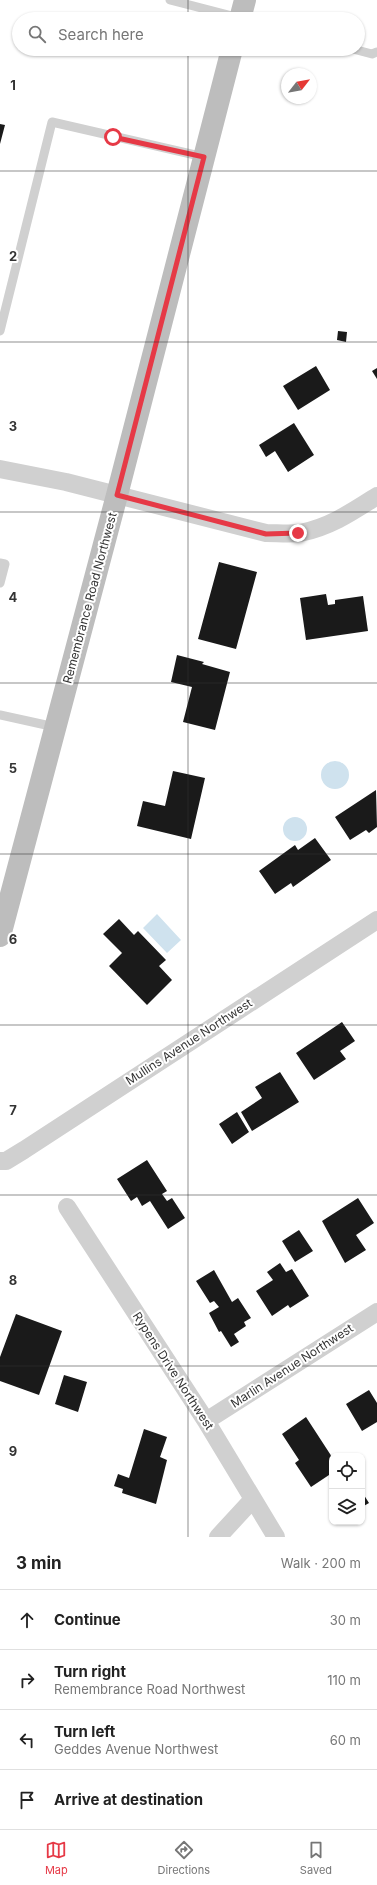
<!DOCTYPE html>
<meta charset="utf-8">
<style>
:root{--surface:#fff;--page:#f2f2f2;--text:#222;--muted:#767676;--line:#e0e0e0;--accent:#e63946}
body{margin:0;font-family:Inter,sans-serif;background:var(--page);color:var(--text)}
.controls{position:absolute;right:12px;bottom:12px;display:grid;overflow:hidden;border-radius:8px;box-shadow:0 1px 3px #0004}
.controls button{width:36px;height:36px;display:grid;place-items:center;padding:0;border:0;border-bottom:1px solid var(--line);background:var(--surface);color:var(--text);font:20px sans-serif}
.compass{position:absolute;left:281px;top:68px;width:36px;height:36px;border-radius:50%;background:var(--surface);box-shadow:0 1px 3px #0004;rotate:59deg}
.stop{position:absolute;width:12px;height:12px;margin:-9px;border:3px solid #e63946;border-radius:50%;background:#fff}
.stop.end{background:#e63946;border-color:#fff;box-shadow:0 1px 4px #0008}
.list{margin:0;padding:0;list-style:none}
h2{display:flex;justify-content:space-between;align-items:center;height:52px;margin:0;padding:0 16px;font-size:17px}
h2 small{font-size:13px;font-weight:400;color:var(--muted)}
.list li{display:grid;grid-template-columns:26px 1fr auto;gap:12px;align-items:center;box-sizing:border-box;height:60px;padding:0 16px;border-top:1px solid var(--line)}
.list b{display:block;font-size:15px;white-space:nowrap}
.list p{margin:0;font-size:13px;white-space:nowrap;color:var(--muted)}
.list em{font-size:13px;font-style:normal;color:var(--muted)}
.icon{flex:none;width:22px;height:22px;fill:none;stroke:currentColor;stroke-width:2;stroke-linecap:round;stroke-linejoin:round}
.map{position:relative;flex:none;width:377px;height:1537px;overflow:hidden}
.search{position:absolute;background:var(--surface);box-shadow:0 1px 3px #0004;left:12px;right:12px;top:12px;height:44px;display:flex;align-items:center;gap:10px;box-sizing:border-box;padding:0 14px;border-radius:22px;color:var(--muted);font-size:15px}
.sheet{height:292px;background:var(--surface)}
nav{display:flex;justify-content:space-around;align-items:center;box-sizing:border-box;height:56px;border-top:1px solid var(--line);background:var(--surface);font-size:11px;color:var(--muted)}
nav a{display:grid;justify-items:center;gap:2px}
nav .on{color:var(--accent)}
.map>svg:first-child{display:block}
.water{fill:#cfe2ee}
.building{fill:#1a1a1a}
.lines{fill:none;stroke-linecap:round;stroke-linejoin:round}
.lane{stroke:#d0d0d0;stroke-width:9}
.street{stroke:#d0d0d0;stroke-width:18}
.secondary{stroke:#bdbdbd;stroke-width:22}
.route{stroke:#e63946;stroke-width:5}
.grid{fill:none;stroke:#333;stroke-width:1;stroke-opacity:0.55}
.labels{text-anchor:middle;stroke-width:4;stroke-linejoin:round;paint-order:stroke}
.street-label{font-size:12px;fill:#333;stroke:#fff}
.grid-label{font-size:13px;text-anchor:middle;font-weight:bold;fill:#333;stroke:#fff;stroke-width:4;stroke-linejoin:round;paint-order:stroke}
</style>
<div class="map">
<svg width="377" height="1537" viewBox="0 0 377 1537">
<rect width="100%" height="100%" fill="#fff"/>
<path class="water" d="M321 775a14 14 0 1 1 28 0a14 14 0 1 1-28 0Z
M283 829a12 12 0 1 1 24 0a12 12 0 1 1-24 0Z
M157,914L181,940L167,953L143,928Z"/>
<path class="building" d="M0,124L5,125L0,144Z
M338,331L347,332L346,342L337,340Z
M316,366L330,390L298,410L283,386Z
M377,368V379L372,371Z
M294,423L314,455L288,472L275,451L266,457L259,445Z
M219,562L257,572L236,649L198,639Z
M326,594L328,605L335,604V600L363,596L368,631L306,640L300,598Z
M177,655L204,662L202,664L230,672L215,730L183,722L192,687L171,682Z
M173,771L205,778L191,839L137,826L143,801L165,806Z
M376,790L377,827L369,833L366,830L350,840L335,817Z
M315,838L331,860L293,887L291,883L275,894L259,871L295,845L298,850Z
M119,919L134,935L138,931L166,960L159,966L172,980L147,1005L109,966L122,953L103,934Z
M342,1022L355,1041L340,1051L346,1059L314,1080L296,1053Z
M280,1072L299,1102L252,1131L241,1112L262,1098L255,1087Z
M237,1112L249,1132L232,1144L219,1124Z
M147,1160L167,1191L162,1194L167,1201L172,1198L185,1218L168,1229L150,1201L142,1206L137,1197L131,1201L117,1179Z
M358,1198L374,1223L356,1235L366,1250L345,1263L322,1221Z
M299,1230L313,1251L295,1262L282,1241Z
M280,1263L286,1272L292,1269L309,1296L290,1308L288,1305L272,1316L256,1291L273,1280L267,1272Z
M214,1270L232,1302L238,1298L251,1318L244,1322L246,1326L234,1334L239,1342L231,1347L221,1331L219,1332L209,1313L219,1307L214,1301L210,1303L196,1281Z
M16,1314L62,1331L39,1395L0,1381V1357Z
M64,1375L87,1382L78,1412L55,1404Z
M369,1390L377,1403V1422L362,1431L346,1404Z
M306,1417L332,1457V1473L311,1487L295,1463L299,1460L282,1434Z
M144,1429L167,1437L160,1457L167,1460L156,1504L122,1493L123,1489L114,1486L118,1474L129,1478Z
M362,1492L369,1503L362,1507Z"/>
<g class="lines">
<path class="lane" d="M170,0L240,18
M353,49L372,54L377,52
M0,331L52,122L204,157
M0,563L5,564L0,583
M0,715L55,727"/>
<path class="street" d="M0,469L66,482L266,533C277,533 289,534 300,533C330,527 352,512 377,496
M0,1161H6L24,1150L377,920
M67,1207L206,1421L276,1537
M206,1421L377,1312
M218,1537L253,1499"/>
<path class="secondary" d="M240,19L245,0
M0,936L117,495L232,49"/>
</g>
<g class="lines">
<path class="route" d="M113,137L204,157L117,495L266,534L298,533"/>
</g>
<path class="grid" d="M188,0V19M188,49V1537M0,171H377M0,342H377M0,512H377M0,683H377M0,854H377M0,1025H377M0,1195H377M0,1366H377"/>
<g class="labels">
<g class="street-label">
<text transform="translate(90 598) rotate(-75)" y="4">Remembrance Road Northwest</text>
<text transform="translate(189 1042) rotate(-33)" y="4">Mullins Avenue Northwest</text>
<text transform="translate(292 1366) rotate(-33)" y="4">Marlin Avenue Northwest</text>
<text transform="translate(173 1371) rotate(57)" y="4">Rypens Drive Northwest</text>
</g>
</g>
<g class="grid-label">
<text x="13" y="90">1</text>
<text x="13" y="261">2</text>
<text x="13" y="431">3</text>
<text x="13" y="602">4</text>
<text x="13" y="773">5</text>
<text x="13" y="944">6</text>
<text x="13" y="1115">7</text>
<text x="13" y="1285">8</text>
<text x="13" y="1456">9</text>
</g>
</svg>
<div class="controls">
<button><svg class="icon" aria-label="locate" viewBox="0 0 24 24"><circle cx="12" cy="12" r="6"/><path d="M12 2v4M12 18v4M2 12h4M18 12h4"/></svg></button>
<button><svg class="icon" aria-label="layers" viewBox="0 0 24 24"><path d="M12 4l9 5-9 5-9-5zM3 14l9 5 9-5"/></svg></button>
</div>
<svg class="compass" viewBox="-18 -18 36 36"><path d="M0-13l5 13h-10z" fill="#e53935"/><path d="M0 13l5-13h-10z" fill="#767676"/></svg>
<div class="stop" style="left:113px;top:137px"></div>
<div class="stop end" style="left:298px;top:533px"></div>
<div class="search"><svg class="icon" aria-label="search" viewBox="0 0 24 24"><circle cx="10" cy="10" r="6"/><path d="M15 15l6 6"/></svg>Search here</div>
</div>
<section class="sheet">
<h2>3 min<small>Walk · 200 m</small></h2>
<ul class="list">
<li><svg class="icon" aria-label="ahead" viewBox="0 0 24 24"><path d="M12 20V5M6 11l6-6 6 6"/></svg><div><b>Continue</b></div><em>30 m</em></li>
<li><svg class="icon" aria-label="right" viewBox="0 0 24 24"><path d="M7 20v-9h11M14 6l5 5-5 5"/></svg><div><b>Turn right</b><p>Remembrance Road Northwest</p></div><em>110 m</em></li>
<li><svg class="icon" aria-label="left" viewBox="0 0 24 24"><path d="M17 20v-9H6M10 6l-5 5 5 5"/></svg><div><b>Turn left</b><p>Geddes Avenue Northwest</p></div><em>60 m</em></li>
<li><svg class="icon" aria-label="arrive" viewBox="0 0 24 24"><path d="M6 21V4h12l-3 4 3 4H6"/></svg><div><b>Arrive at destination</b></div></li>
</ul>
</section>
<nav>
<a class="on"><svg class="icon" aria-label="map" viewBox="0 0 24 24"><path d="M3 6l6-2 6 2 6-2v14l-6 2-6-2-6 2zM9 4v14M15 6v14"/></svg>Map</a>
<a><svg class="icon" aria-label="directions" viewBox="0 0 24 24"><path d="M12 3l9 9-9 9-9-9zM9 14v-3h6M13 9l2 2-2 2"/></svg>Directions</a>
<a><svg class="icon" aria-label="saved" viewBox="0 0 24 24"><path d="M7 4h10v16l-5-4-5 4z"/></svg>Saved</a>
</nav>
